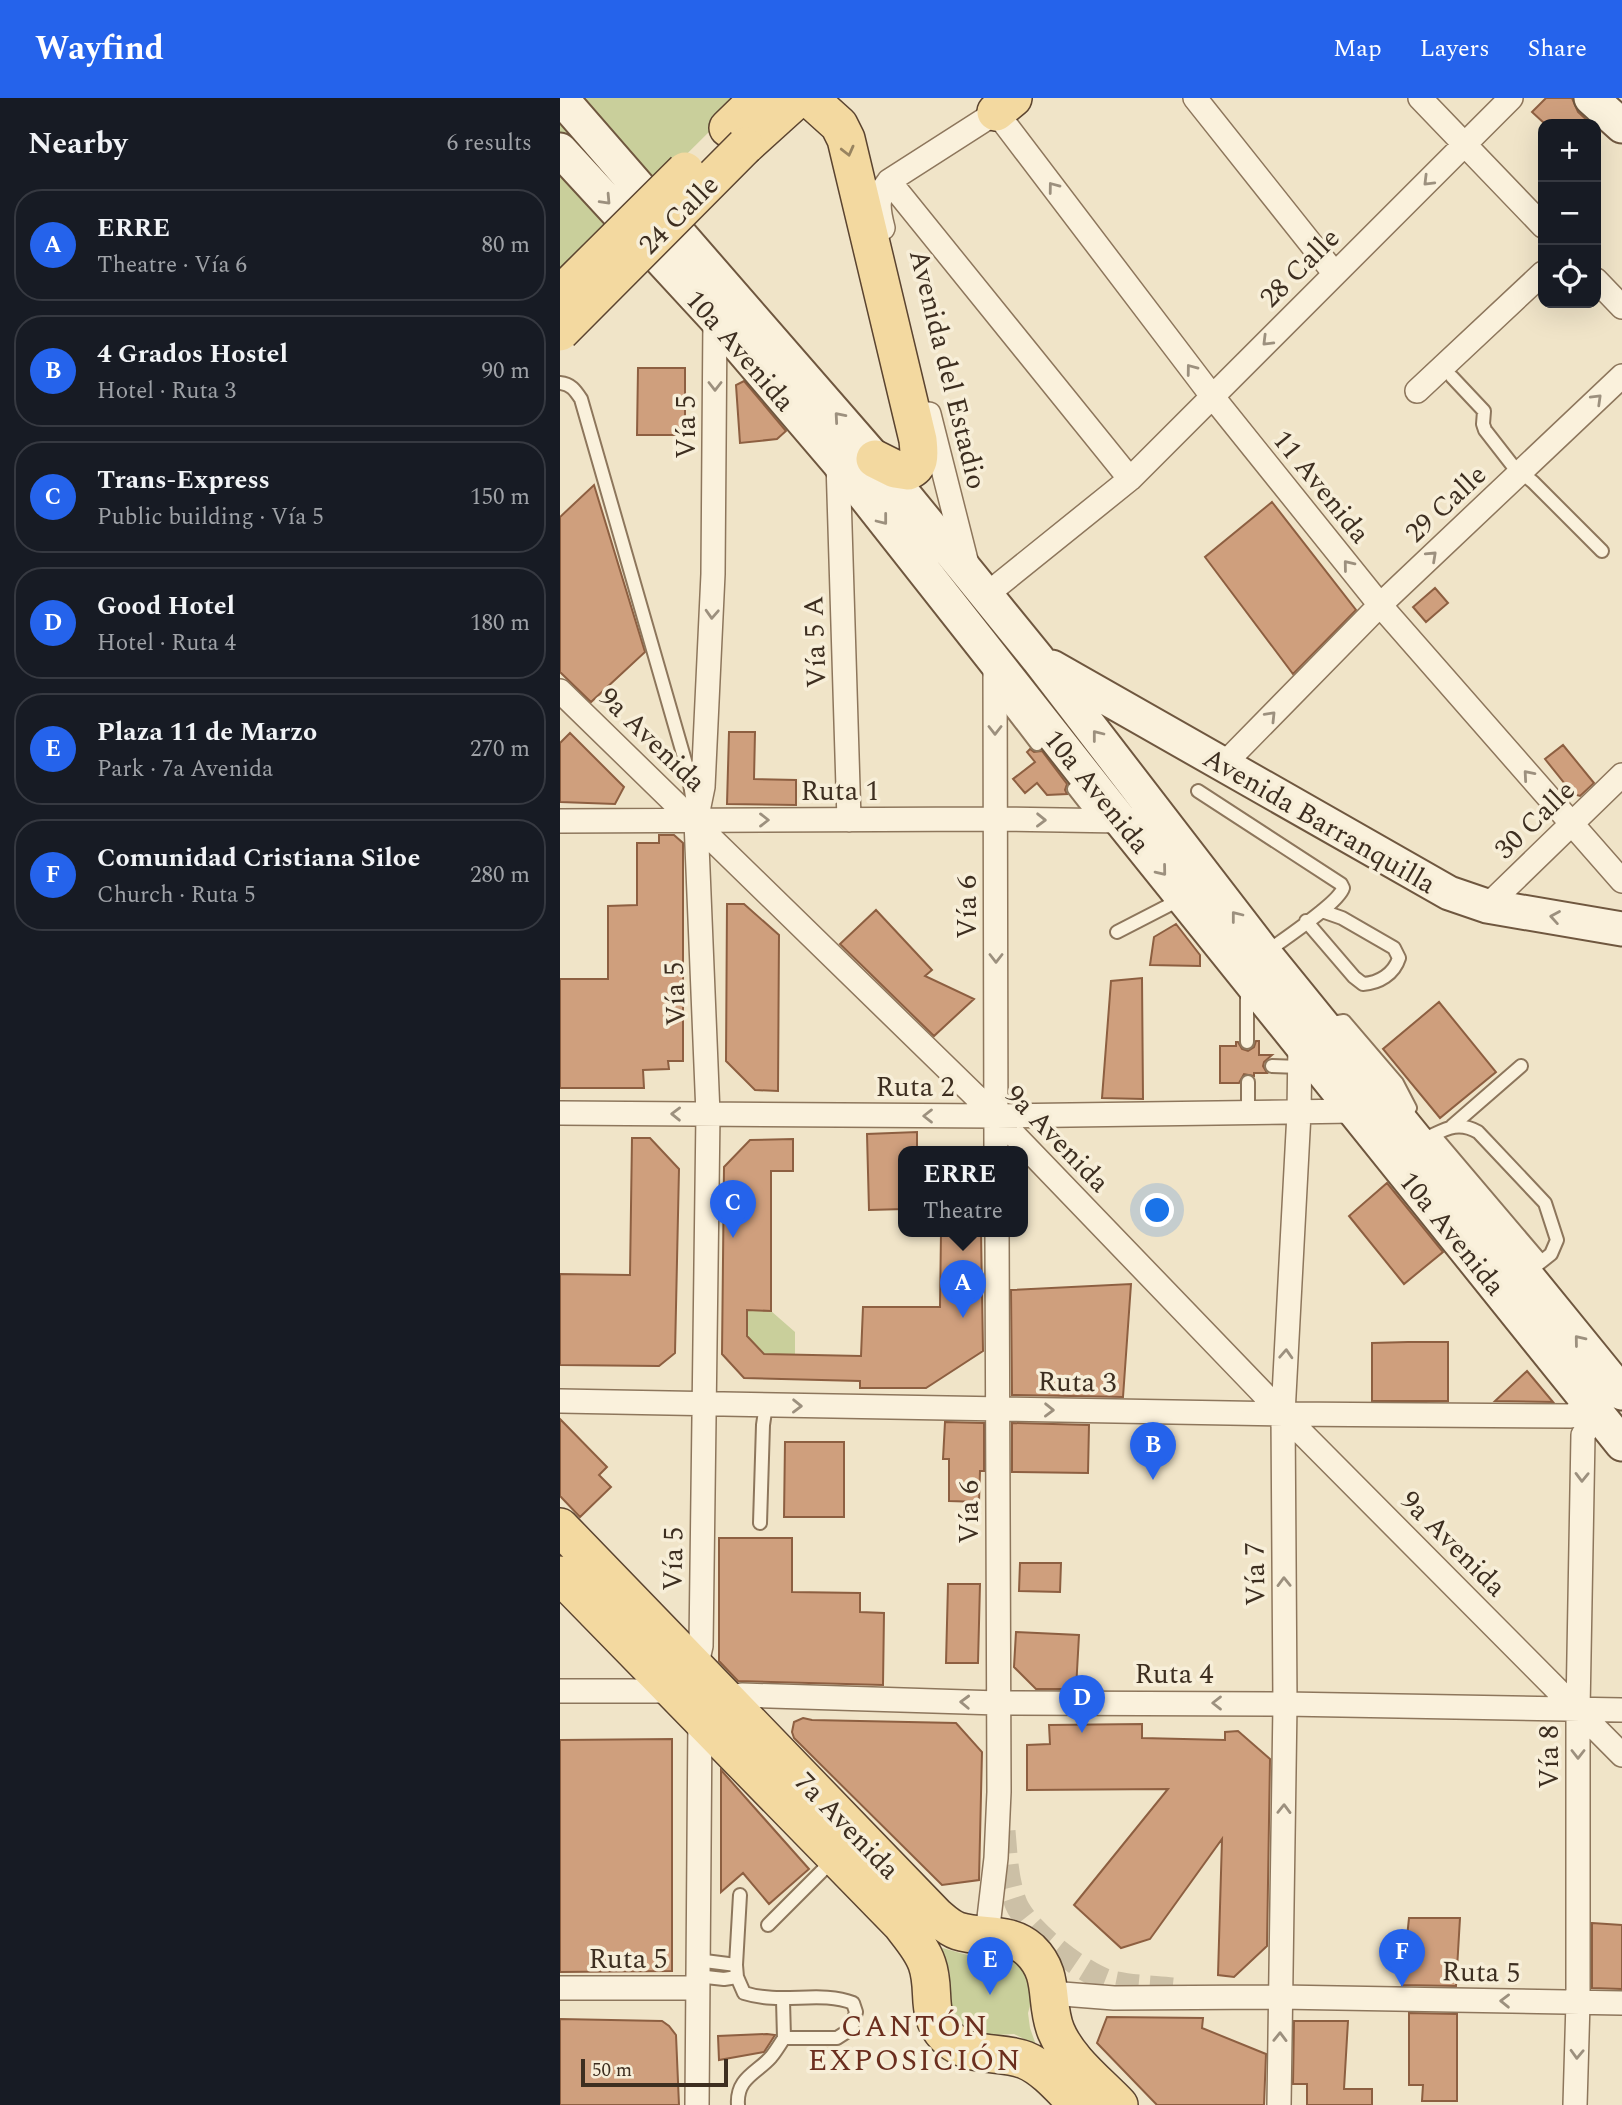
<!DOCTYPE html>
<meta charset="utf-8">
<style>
:root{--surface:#171b24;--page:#242831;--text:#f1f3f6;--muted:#9ea1a6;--line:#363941;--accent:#2563eb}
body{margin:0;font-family:Spectral,serif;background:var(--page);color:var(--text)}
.controls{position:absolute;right:21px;top:21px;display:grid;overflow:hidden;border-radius:14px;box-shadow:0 7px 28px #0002}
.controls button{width:63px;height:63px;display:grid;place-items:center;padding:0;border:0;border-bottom:2px solid var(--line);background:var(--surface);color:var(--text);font:35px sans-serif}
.scale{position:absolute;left:21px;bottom:18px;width:147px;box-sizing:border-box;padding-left:7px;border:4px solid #3d2e20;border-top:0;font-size:19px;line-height:24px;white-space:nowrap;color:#3d2e20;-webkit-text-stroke:5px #f7eed8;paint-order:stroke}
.you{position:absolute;left:598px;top:1113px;width:24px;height:24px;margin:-18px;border:5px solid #fff;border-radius:50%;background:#1a73e8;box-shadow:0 0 0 10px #1a73e833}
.badge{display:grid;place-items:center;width:46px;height:46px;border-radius:50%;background:var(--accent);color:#fff;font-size:23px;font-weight:700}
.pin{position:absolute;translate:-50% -58px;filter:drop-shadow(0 2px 4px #0008)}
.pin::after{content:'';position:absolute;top:37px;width:24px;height:21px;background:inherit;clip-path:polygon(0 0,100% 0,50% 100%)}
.popup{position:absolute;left:338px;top:1048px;width:130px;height:91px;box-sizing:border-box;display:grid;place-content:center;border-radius:14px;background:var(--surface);filter:drop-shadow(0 2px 5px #0005);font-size:23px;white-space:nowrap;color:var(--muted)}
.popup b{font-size:26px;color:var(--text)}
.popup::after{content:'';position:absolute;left:50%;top:100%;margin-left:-14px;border:14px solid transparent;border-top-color:var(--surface)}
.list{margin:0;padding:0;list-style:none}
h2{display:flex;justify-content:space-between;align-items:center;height:91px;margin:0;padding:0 28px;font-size:30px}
h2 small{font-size:23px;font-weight:400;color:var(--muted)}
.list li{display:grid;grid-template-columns:46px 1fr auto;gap:21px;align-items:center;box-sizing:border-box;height:112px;margin:0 14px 14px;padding:0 14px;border:2px solid var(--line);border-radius:28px}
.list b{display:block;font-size:26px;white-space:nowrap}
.list p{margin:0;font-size:23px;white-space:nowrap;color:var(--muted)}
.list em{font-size:23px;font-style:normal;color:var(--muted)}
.icon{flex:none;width:38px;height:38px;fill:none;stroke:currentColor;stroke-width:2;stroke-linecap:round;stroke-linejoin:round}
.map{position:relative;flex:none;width:1062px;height:2007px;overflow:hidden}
header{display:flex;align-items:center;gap:42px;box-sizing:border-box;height:98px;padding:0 35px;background:var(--accent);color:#fff}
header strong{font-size:33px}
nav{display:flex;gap:38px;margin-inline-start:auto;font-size:24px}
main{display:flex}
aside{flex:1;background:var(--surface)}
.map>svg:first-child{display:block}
.green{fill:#c9cf9b}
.building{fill:#cf9f7d;stroke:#8d5f41;stroke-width:2}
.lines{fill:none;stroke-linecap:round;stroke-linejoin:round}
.street-tunnel{stroke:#ccc0a6;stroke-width:23;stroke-dasharray:23 11;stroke-linecap:butt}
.lane-casing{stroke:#8d765c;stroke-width:16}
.street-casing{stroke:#8d765c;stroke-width:26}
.secondary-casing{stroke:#6f573f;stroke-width:37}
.primary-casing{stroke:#5b4430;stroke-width:40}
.lane{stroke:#faf1dc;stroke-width:12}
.street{stroke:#faf1dc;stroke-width:23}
.secondary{stroke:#faf1dc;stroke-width:33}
.primary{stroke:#f3d9a0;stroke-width:37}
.primary-bridge-casing{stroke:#5b4430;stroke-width:40;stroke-linecap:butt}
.primary-bridge{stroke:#f3d9a0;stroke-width:37}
.oneway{stroke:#988460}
.oneway2{stroke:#9c907e}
.labels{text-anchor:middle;stroke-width:7;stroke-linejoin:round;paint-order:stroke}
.street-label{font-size:28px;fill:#3d2e20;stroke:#f7eed8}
.neighbourhood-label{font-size:30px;letter-spacing:2px;fill:#6b2e1e;stroke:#f7eed8}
</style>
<header>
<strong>Wayfind</strong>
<nav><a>Map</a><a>Layers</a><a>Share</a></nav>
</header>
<main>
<aside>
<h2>Nearby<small>6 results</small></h2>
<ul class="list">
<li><span class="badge">A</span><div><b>ERRE</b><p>Theatre · Vía 6</p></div><em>80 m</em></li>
<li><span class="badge">B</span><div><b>4 Grados Hostel</b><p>Hotel · Ruta 3</p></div><em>90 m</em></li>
<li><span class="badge">C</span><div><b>Trans-Express</b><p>Public building · Vía 5</p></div><em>150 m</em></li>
<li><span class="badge">D</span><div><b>Good Hotel</b><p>Hotel · Ruta 4</p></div><em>180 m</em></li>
<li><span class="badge">E</span><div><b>Plaza 11 de Marzo</b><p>Park · 7a Avenida</p></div><em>270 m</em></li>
<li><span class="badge">F</span><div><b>Comunidad Cristiana Siloe</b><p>Church · Ruta 5</p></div><em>280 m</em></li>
</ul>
</aside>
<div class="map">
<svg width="1062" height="2007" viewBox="0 0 1062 2007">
<rect width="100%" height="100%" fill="#f0e4c8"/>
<path class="green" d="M0,0H220L160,23L0,182Z
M187,1212L211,1213L235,1234V1257L204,1256L187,1238Z
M379,1849L411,1858L428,1854L442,1856L460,1866L469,1881L472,1901L468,1915L470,1930L476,1947L454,1936L419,1938L403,1929L394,1919L389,1909L390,1875Z"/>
<path class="building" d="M986,0H1012L1018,14L1031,26H985L972,14Z
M78,270H125V337H77Z
M184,283L226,333L217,341L180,345L176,287Z
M34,387L85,554L31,604L0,574V419Z
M712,404L796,512L733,576L645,459Z
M875,490L888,505L866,524L853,509Z
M169,634H195L194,681L236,682V707L167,706Z
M10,635L64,689L55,706L0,704V645Z
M1003,647L1034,685L1020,698L1013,696L985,661Z
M470,651L474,654L482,653L507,686L505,692L507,696L487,697L477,685L465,695L453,681L475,664L467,654Z
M99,737H114L123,745V963H108L109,971L83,972L84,990H0V881H48V808L77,807V745H99Z
M167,806H184L219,837L218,993L195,992L166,963Z
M316,812L372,872L365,878L414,901L374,938L280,846Z
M616,826L640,857V868L590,867L594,839Z
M582,880L583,1001L542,1000L551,883Z
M879,904L936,974L880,1020L823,951Z
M696,943H699V957H712L704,964L703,968L707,975H694V978L684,976L679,985H660V948H676V944H678L682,951L688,953L694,949Z
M357,1034V1054H344V1111L309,1112L307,1036Z
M72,1040H90L119,1071L115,1255L99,1268L0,1267V1176L70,1177Z
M233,1041V1073H211V1213L187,1212V1238L204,1256L301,1258L303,1209H380L381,1134H421L423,1253L366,1290H300V1283L184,1280L162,1256L164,1069L190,1042Z
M827,1085L883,1154L844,1186L789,1118Z
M571,1186L563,1299L452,1297L451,1192Z
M848,1244H888V1303H812V1245Z
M967,1273L993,1304L935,1303Z
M0,1321L47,1369L39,1377L51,1389L20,1419L0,1398Z
M385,1324L424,1325V1373H420L419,1404L389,1403V1361H383Z
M452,1325L529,1327L528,1375L452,1374Z
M225,1344H284V1419H224Z
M159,1440H232V1494L300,1495V1514L324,1515L323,1587L178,1583L159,1563Z
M460,1465H501L500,1494L459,1493Z
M388,1486H420L418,1565H386Z
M456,1534L519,1537L516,1591H476L454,1569Z
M243,1620L252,1622L396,1625L422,1654L419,1782L382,1787L234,1640L232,1634L234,1624Z
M582,1626V1640L665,1642V1634L678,1633L710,1661L707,1848L674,1879L658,1877L662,1741L590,1841L561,1850L514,1807L608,1691L467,1692V1647L490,1646L489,1627Z
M112,1641V1873L0,1874V1642Z
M161,1672L249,1771L209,1806L183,1775L161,1794Z
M849,1820H900L896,1888L842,1887Z
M1032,1825L1062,1827V1891L1032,1890Z
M849,1915L897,1916V2003H862L863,1987H849Z
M547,1919L643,1920L642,1930L706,1956L704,2007H597L537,1945Z
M0,1921L102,1923L109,1928L116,1937L119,2007H0Z
M734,1923H788L784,1991H812V2007H747V1986H733Z
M207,1936L215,1937L204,1954L159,1962L158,1938Z"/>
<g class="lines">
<path class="street-tunnel" d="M444,1733C446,1756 447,1781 455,1803C463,1829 525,1878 552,1884C574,1889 599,1889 622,1892"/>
<g class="lane-casing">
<path id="lane" d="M892,279L924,313L923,326L925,332L953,368L973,384L1042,453
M0,285C11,286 15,292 21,301L128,673L133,705
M437,594L477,646
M514,691L539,723
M638,693L781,786L783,790C779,805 721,843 705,855
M746,823L794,879L803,886C819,885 834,876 839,860L834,850L782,820L762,813
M557,834L623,800
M687,889V944
M766,926L784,923L837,985L850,1010L846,1016
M712,968L740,969
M688,984V1015
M892,1028L961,968
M874,1037L981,1163
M860,1043C882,1034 895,1021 918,1034L985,1105L997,1142L991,1156L967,1175
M200,1425L203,1327L206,1307
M208,1827L273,1762
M137,1862L176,1867
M137,1878L164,1881L177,1879
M223,1902L224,1940
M178,2007C176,1980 197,1975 211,1959C216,1953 220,1946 224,1940H277L291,1931L296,1914L293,1905C261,1892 221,1907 184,1895L177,1879L176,1867L180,1797"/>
</g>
<g class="street-casing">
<path id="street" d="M635,0L775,176
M860,0L983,128
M436,14L652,298L820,507L1062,783
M329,83L570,381
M323,130C318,111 316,99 329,83L446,8
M1036,182L1062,209
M857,293L983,175
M369,316L408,470
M278,364L289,722
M426,497L570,381L951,0
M435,564L436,1054
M0,593L436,1018L723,1316L1062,1657
M663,667L820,507L1062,278
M0,723L435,721L561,723
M927,808L1062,677
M0,1015L436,1018L794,1013
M0,1303L723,1316L1011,1318L1030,1306
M136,1570L141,1548L148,1016L136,723L143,689L153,476L155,220
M0,1593H113
M165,1601L182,1597L438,1605L725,1606L1062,1612
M427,1837L436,1760L439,1694L437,1134
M0,1890H136
M490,1895L554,1900L720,1899L1062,1905
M137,2007L140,1620
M719,2007L725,1606L723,1316L739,1015L740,945
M1015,2007L1018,1904V1612L1023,1337L1037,1315"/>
</g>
<g class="secondary-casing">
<path id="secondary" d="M1,0L315,361L409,476L478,561L705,856L1062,1295
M1031,0L1062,28
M0,52L155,220L278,364L561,723L1062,1346
M492,569L889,795L927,808L1062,831"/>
</g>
<g class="primary-casing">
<path id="primary" d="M249,0L279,27L286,41L358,342C359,355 362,367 348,373L335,371L315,361
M436,14L453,0
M168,30L199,0
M185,48L238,0
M0,1429L376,1818C383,1824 389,1830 398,1833C423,1841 449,1833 470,1852C496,1877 484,1904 496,1933C508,1962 538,1985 559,2007
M0,1477L341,1826C350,1838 362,1851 367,1866C377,1894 363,1917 389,1941C412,1961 440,1952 465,1962C485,1970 503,1992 518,2007"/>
</g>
<use href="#lane" class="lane"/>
<use href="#street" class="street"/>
<use href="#secondary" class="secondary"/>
<use href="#primary" class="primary"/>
<g class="primary-bridge-casing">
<path id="primary-bridge" d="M0,197L125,73
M0,234L185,48"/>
</g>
<use href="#primary-bridge" class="primary-bridge"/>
</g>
<defs><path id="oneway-chevron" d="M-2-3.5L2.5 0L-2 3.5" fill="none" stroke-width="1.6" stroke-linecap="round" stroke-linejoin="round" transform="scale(1.75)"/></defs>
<use class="oneway" href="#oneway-chevron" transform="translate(288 53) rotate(76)"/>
<g class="oneway2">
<use href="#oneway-chevron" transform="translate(868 83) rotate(135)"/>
<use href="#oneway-chevron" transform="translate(493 89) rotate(-127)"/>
<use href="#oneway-chevron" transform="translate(46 102) rotate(47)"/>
<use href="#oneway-chevron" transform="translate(707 243) rotate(135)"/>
<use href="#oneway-chevron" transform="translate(631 271) rotate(-127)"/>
<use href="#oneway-chevron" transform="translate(155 288) rotate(90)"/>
<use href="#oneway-chevron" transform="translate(1037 301) rotate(-44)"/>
<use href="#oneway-chevron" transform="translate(279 319) rotate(-131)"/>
<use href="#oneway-chevron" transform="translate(323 422) rotate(52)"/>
<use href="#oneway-chevron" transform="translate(872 458) rotate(-43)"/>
<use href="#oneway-chevron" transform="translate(788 467) rotate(-129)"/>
<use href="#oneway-chevron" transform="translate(152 516) rotate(93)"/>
<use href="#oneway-chevron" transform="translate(711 618) rotate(-46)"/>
<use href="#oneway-chevron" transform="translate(435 632) rotate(90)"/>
<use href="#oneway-chevron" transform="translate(537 637) rotate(-128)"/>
<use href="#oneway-chevron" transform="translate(968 677) rotate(-131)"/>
<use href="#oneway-chevron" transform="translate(204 722)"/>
<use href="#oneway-chevron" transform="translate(481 722) rotate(1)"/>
<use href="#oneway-chevron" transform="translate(602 773) rotate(51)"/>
<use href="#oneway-chevron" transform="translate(676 818) rotate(-128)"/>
<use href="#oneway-chevron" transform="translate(995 819) rotate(-170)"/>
<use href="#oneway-chevron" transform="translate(436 860) rotate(90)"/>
<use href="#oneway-chevron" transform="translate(116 1016) rotate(-179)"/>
<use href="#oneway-chevron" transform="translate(368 1018) rotate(-180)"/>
<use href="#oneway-chevron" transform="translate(1019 1242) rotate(-129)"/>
<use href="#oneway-chevron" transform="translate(726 1256) rotate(-87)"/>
<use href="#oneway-chevron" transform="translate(237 1308) rotate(1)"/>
<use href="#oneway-chevron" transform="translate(489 1312) rotate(1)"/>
<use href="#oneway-chevron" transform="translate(1022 1379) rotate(91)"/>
<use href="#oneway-chevron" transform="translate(724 1484) rotate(-91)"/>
<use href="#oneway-chevron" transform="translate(405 1604) rotate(-178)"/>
<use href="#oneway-chevron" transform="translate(657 1605) rotate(-180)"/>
<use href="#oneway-chevron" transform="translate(1018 1656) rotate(90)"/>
<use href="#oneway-chevron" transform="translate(724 1711) rotate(-89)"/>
<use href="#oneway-chevron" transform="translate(945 1903) rotate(-179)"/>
<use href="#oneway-chevron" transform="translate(720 1939) rotate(-89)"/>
<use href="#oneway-chevron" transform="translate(1017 1956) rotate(92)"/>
</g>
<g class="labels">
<g class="street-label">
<text transform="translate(118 116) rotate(-45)" y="10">24 Calle</text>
<text transform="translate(739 169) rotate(-45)" y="10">28 Calle</text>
<text transform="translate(181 252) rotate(49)" y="10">10a Avenida</text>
<text transform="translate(389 271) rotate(76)" y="10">Avenida del Estadio</text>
<text transform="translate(125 329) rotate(-90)" y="10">Vía 5</text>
<text transform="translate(762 388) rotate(51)" y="10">11 Avenida</text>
<text transform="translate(885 405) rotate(-43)" y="10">29 Calle</text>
<text transform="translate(254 544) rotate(-92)" y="10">Vía 5 A</text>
<text transform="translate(93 641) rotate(44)" y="10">9a Avenida</text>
<text x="280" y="702">Ruta 1</text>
<text transform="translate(538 693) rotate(51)" y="10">10a Avenida</text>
<text transform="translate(974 721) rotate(-44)" y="10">30 Calle</text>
<text transform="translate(760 722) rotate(30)" y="10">Avenida Barranquilla</text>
<text transform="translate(406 809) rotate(-90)" y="10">Vía 6</text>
<text transform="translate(114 896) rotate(-92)" y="10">Vía 5</text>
<text x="355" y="998">Ruta 2</text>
<text transform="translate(498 1040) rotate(46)" y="10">9a Avenida</text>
<text transform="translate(893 1135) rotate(51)" y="10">10a Avenida</text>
<text transform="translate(517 1283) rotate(1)" y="10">Ruta 3</text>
<text transform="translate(408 1414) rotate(-90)" y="10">Vía 6</text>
<text transform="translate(894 1445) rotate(45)" y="10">9a Avenida</text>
<text transform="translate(112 1461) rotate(-89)" y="10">Vía 5</text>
<text transform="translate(694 1476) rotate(-91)" y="10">Vía 7</text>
<text x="614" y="1585">Ruta 4</text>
<text transform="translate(988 1659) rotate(-90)" y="10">Vía 8</text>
<text transform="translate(288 1727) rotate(46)" y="10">7a Avenida</text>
<text x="68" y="1870">Ruta 5</text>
<text transform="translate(921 1873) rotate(1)" y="10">Ruta 5</text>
</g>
<g class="neighbourhood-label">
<text x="355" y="1938">CANTÓN<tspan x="355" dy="34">EXPOSICIÓN</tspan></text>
</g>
</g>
</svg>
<div class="controls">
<button>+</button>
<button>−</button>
<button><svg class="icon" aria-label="locate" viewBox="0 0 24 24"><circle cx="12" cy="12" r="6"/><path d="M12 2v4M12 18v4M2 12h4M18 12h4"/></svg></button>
</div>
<div class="scale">50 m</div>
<div class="you"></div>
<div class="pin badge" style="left:403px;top:1220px">A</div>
<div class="popup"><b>ERRE</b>Theatre</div>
<div class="pin badge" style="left:593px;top:1382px">B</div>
<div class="pin badge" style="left:173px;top:1140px">C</div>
<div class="pin badge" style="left:522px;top:1635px">D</div>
<div class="pin badge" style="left:430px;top:1897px">E</div>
<div class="pin badge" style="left:842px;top:1889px">F</div>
</div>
</main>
